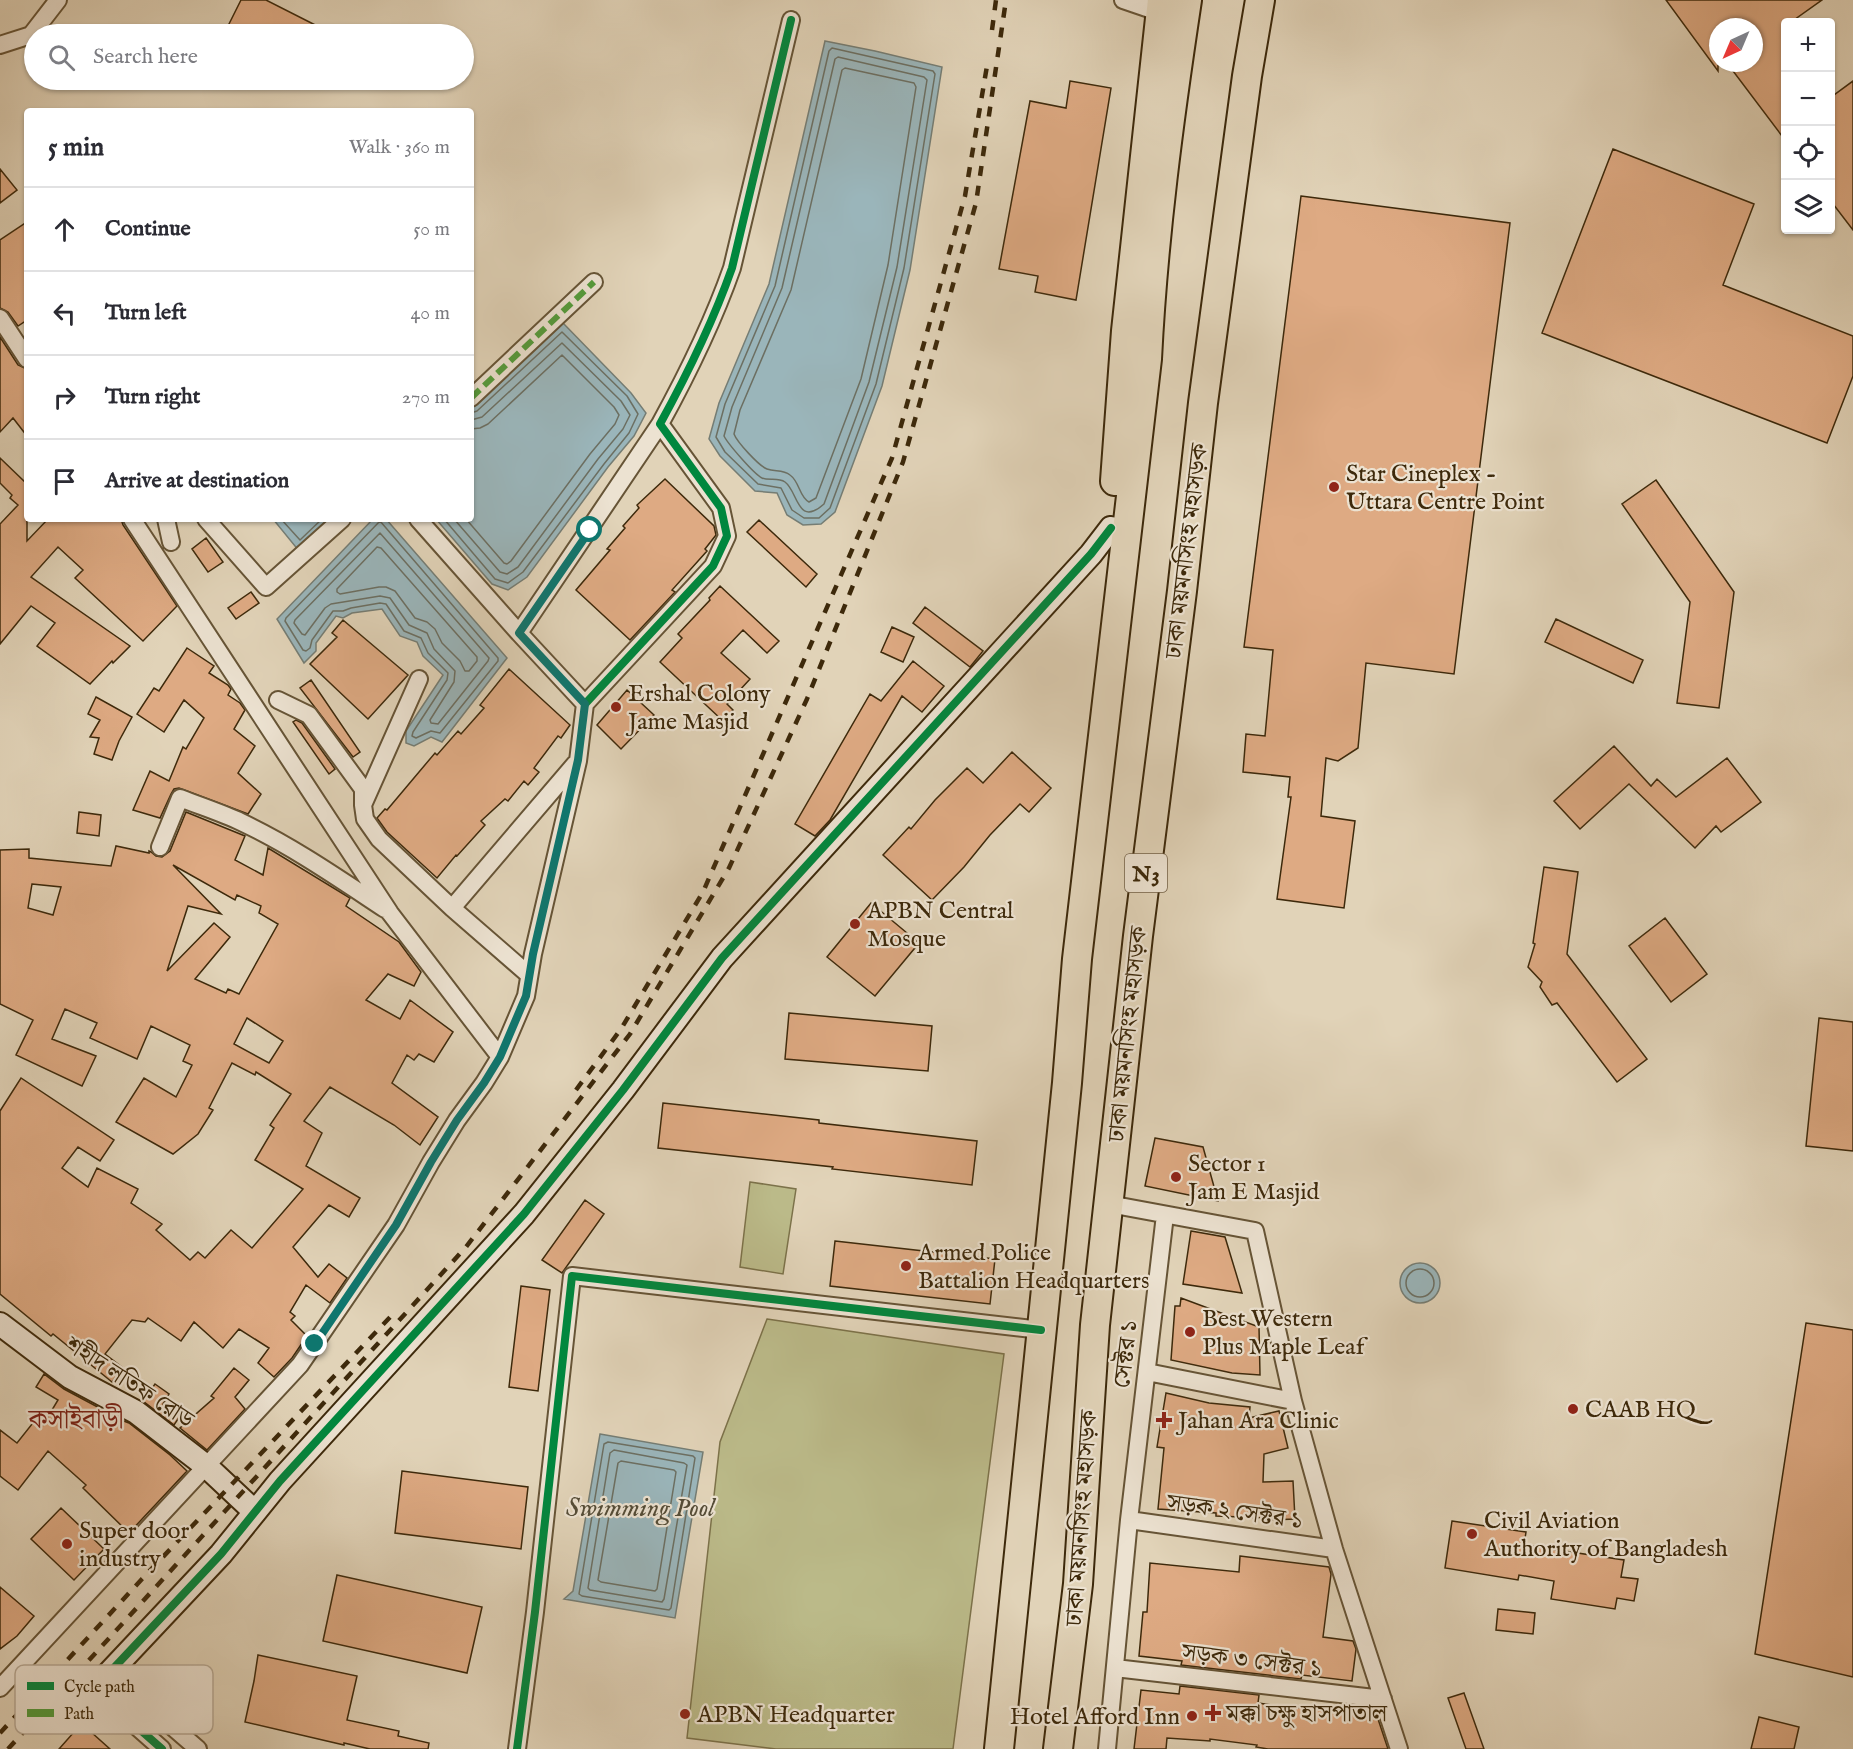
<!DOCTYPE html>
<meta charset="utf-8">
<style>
:root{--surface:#fff;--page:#f7f7f7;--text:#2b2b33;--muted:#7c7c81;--line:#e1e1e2}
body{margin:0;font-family:"IM FELL English","Noto Serif Bengali",serif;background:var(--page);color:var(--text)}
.controls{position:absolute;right:18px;top:18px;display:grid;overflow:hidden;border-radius:6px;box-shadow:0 2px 4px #0004}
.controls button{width:54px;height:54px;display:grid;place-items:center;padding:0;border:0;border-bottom:2px solid var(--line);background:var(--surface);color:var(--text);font:30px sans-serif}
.compass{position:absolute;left:1709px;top:18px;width:54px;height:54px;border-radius:50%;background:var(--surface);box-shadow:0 2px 4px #0004;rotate:224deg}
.stop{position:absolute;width:18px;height:18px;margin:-14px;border:4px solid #0f766e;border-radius:50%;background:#fff}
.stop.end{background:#0f766e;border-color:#fff;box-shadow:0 2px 6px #0008}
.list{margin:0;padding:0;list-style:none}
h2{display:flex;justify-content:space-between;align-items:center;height:78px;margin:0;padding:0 24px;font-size:26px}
h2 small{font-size:20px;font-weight:400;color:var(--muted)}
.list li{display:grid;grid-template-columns:39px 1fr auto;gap:18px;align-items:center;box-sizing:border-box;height:84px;padding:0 24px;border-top:2px solid var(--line)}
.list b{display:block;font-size:22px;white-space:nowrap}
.list em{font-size:20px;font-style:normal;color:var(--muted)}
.icon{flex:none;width:33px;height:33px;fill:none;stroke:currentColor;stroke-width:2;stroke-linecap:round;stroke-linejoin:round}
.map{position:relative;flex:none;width:1853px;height:1749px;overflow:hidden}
.search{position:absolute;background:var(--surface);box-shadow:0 2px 4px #0004;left:24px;top:24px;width:450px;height:66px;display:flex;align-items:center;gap:15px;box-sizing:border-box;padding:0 21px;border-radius:33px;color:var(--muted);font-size:22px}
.panel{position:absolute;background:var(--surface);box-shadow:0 2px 4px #0004;left:24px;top:108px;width:450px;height:414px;border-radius:6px}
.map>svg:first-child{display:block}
.green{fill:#bbba89;stroke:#7c724a;stroke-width:1.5}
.water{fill:#9ab5ba;stroke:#757d74;stroke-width:1.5}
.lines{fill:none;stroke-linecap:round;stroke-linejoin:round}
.shore{stroke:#6c6f62;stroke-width:1.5}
.building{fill:#deaa83;stroke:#3d290b;stroke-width:1.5;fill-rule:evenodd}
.street-casing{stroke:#665436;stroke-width:20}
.secondary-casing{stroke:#3d290b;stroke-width:26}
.highway-casing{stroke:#3d290b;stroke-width:32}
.street{stroke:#ece2d1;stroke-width:16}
.secondary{stroke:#ece2d1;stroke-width:22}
.highway{stroke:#e1d3b8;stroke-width:28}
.rail{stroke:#3d290b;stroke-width:4.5;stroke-dasharray:10 10;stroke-linecap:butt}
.quiet{stroke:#539c3b;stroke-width:6;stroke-dasharray:12 6;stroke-linecap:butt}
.cycleway-casing{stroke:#ece2d1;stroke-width:11}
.cycleway{stroke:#00873e;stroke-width:8}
.route{stroke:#0f766e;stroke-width:8}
.poi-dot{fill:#8f2418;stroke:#ece2d1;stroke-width:2}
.labels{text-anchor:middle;stroke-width:4.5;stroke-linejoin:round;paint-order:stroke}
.shield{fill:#ece2d1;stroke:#726046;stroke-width:1.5}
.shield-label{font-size:22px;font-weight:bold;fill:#3d290b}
.poi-label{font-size:24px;fill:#3d290b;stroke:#ece2d1;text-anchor:start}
.street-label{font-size:24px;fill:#3d290b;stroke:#ece2d1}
.water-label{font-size:26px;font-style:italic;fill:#544c37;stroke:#ece2d1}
.quarter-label{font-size:27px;fill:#7a1f14;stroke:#ece2d1}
.key{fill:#ece2d1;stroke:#b8aa96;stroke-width:1.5}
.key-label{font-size:16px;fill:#3d290b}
</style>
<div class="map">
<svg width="1853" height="1749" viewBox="0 0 1853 1749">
<rect width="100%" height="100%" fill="#e1d3b8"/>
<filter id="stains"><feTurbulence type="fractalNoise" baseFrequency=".00333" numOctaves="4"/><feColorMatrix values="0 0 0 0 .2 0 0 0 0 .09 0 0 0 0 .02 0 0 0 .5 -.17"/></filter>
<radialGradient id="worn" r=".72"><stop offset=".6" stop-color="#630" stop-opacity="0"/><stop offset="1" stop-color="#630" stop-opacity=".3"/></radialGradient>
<path class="green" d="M750,1182L796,1189L783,1274L740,1267Z
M767,1319L1004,1354L953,1749H776L687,1738L720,1442Z"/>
<path class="water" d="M825,41L875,51L942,67L910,270L882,386L835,512L821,524L803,525L787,515L777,493L755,491L720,456L709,439L719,403L769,284Z
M563,323L631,393L646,413L634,436L608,467L527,577L508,590L492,584L436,519H471V409Z
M273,519H331L299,551Z
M373,519H386L507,658L442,742L431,737L414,746L406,743V731L443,675L423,656L417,642L400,636L382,609L352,613L343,618L336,616L316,643V651L304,663L277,619Z
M1400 1283a20 20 0 1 1 40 0a20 20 0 1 1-40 0Z
M600,1434L703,1452L675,1618L564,1599L573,1591Z"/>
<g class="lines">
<path class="shore" d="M832,48L933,71L935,74L904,268L876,384L830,508L819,518H804L792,510L781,488L758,484L725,452L716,437L725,404L775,286L829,51Z
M838,57L924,77L927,80L897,267L869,382L824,504C797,528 798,491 785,482C778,477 769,481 762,478C754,474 728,444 724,436L732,407L782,288L835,59Z
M845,68L914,83L916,87L888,265L861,379L816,498L809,502C799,497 800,482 790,475C783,469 775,472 767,469C759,466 737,442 734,434L740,410L791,290L842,70Z
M281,519L300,540L322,519
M444,519L495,579L508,583L523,572L604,464L629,433L638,414L627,396L562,332L477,411L471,413
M454,519L500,572L507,574L518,567L598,459L623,429L630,415L621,401L562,343L482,417L471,420
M466,519L504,563L507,564L511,561L590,454L615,424L619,415L614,407L562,355L488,424L480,428L471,429
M380,521L498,658V661L440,733L431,731L416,738L412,736L413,732L447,680L448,673L428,653L421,638L404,631L386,604L380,603L351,608L343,611H333L312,640L310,648L306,651L303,650L285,621L286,618Z
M380,533L489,658L488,661L438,724L431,723L430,720L454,682L455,671L434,649L427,633L409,625L390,598L380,596L331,604L325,608L305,635L302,634L294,623L295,620Z
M377,547L381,548L477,657V661L469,671H465L460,661L442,643L435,629L427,622L415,618L395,591L386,587H379L340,594L337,592V589Z
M1406 1283a14 14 0 1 1 28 0a14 14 0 1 1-28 0Z
M608,1442L693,1456L695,1458L671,1608L669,1610L582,1596L579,1594L604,1444Z
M614,1450L684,1463L687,1465L664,1599L662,1602L590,1590L588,1588L610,1453Z
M621,1461L674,1470L676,1472L657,1589L655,1591L601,1582L598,1580L618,1463Z"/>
</g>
<path class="building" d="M241,0H266L333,34H224Z
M1666,0H1822L1791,22H1785V140L1727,63H1754V27H1718V71Z
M1070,81L1111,88L1076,300L1035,292L1038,276L999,269L1030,101L1066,108Z
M1853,81V230L1830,200V98Z
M1613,149L1754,204L1723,285L1853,336V376L1827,443L1542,333Z
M0,169L17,190L0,203Z
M1301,196L1510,223L1454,674L1366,663L1358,748L1338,761L1326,758L1321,816L1355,821L1344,908L1277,899L1291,797H1288L1290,777L1243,772L1246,734L1265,736L1273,650L1244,647Z
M27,222V320L18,326L8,312L0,308V240Z
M0,337L18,365L27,369V436L13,418L0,432Z
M0,458L25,482L27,479V541L48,519H121L123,525L177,606L143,641L75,578L83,570L58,547L31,577L130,646L113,663L112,661L90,684L37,646L55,623L31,606L0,644V524L18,505L10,498L12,495L0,483Z
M665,479L714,526L716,535L705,549L707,551L672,590L675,592L630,640L576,590L610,550L607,549L625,528L623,526L639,508L637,505Z
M1656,480L1734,592L1719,708L1677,703L1690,602L1622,504Z
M759,520L817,574L806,587L747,532Z
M206,538L223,562L208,572L192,549Z
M720,586L779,641L767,653L743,630L721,653L750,679L727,704L733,710L723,721L660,662L682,638L678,634L710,600L709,598Z
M251,592L259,603L236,619L228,608Z
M925,607L983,651L970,667L913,623Z
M1556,619L1643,660L1633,683L1545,642Z
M343,620L408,675L368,719L310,664L337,637L332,633Z
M892,627L914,637L903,662L881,652Z
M187,648L214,666L209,673L228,685L231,689L228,695L240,703L245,710L234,729L255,746L238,773L261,794L248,814L179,788L174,789L171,794L160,818L133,810L150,771L169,781L183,747L186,749L204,718L184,700L164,732L137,714L154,688L159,691Z
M913,661L944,686L922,712L902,696L830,820L815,836L795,824L870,694L881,701Z
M509,669L570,725L561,738L558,736L534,768L539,772L528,785L524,781L508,801L505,799L481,821L485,825L457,856L456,855L437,878L387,832L377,818L385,809L387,810L435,753L437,755L458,731L461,734L484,708L480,705Z
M311,680L360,752L353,757L300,688Z
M627,690L654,715L621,749L597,725Z
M96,697L132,717L119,741L112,760L94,754L99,738L90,737L100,720L88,714Z
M296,720L302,723L335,769L329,774L293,722Z
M1614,746L1651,786L1657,779L1676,797L1727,758L1761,802L1721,832L1716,826L1695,848L1629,784L1580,829L1554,801Z
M1012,752L1051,788L1029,812L1020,804L990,835L964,867L932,900L883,855L909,827L911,829L935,800L967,768L983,783Z
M79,812L101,815L99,836L77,833Z
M186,812L245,836L235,860L263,875L268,848L350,898L346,906L399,942L421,972L414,986L388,974L366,1000L400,1019L410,1000L453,1032L434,1062L419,1054L414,1060L407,1055L392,1083L438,1117L420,1145L394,1125L330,1087L304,1121L322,1133L306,1166L360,1198L349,1217L329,1205L293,1247L318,1277L329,1264L347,1278L330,1303L306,1285L290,1312L295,1316L291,1320L307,1336L292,1358L274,1377L258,1363L269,1348L239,1329L223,1348L194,1322L181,1341L148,1318L145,1322L132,1320L105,1354L123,1368L112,1382L53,1334L51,1336L0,1294V1111L21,1078L114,1140L100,1161L78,1147L62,1168L88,1187L97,1168L138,1189L131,1203L162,1224L156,1230L190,1260L198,1252L205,1258L231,1230L252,1248L303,1189L255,1160L274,1128L270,1125L291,1094L256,1072L255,1075L232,1063L209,1108L213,1110L198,1134L173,1154L116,1122L144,1078L176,1097L192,1065L183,1061L190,1045L151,1026L137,1059L90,1038L97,1023L65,1009L52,1039L96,1056L82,1086L16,1055L33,1020L0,1004V850L29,849V858L111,866L116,846L149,853V851L151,852L156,856L162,857L170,851ZM173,865L235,900L237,895L261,906L259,913L278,924L239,994L228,989L226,993L195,979L230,937L214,923L167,971L188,906L221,914ZM32,884L61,887L53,915L28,908ZM247,1018L283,1041L269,1063L234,1044Z
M1544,867L1578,872L1567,954L1647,1059L1617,1082L1557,1003L1552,1005L1540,987L1542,982L1528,967L1535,944L1533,943Z
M871,903L919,943L875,996L827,957Z
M1665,918L1707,974L1671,1002L1629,946Z
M789,1013L932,1026L928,1071L785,1059Z
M1819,1018L1853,1022V1151L1806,1146Z
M663,1103L819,1120V1123L977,1141L972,1185L832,1169L833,1167L658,1148Z
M1155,1138L1203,1147L1218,1201L1145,1186Z
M585,1200L604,1214L562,1273L542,1260Z
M1191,1231L1225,1237L1242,1293L1183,1284Z
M835,1241L995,1259L990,1304L830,1286Z
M521,1286L550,1290L538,1391L509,1387Z
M1181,1298L1259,1327L1260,1375L1232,1373L1171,1360L1175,1306H1180Z
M1806,1323L1853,1330V1677L1755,1654Z
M234,1368L249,1380L235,1397L245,1409L207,1450L180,1428L214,1398L211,1396Z
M44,1374L64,1389L107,1412L118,1423L121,1420L129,1423L170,1455L187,1471L129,1533L83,1488L86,1485L48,1451L18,1490L0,1476V1430L17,1443L36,1419L43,1425L58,1400L36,1387Z
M155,1384L169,1394L163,1404L180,1416L174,1425L143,1401Z
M1166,1393L1209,1403L1250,1407L1249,1418L1279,1411L1288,1448L1264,1454L1263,1482L1293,1481L1295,1519L1267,1520V1518L1216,1516V1513L1158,1509L1164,1448L1157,1447Z
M402,1471L528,1487L521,1549L395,1533Z
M61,1508L104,1549L74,1580L31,1539Z
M1452,1521L1526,1532L1524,1545L1624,1560L1621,1577L1638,1579L1634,1601L1617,1598L1615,1609L1551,1599L1554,1581L1519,1575L1518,1580L1445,1568Z
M1240,1556L1329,1567L1331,1574L1323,1637L1353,1641L1356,1649L1352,1681L1302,1675L1301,1679L1181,1665L1182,1661L1139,1656L1143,1612H1147L1150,1563L1239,1572Z
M337,1575L482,1607L467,1673L323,1641Z
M0,1587L34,1616L17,1636L0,1649Z
M1498,1609L1535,1613L1533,1634L1496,1630Z
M258,1655L357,1676L347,1720L399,1731L398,1736L429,1743L428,1749H370L344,1743V1745L245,1722L254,1681Z
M1180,1686L1259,1695L1258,1703L1285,1707L1335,1709L1376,1713L1388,1749H1268L1256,1747L1257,1745L1210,1739V1741L1167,1738L1166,1749H1134L1141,1690L1179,1694Z
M1464,1693L1484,1749H1466L1448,1698Z
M1759,1717L1799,1727L1794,1749H1751Z
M82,1723L91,1732L110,1749H59Z"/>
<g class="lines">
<g class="street-casing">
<path id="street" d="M1123,0L1161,13
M0,45L31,35L58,0
M0,318L27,359
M471,398L594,282
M132,519L390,913L500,1057
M166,519L171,542
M206,519L266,587L342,519
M519,633L660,424
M419,679L363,805L365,819L379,839L452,908L529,975
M278,700L309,715L363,789V804
M585,704L713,566L727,536L721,508L660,424C688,373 713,322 732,268L791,20
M160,847L180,798C200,806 222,813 241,822C292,846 338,878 385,909
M452,908L575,764
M1109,1204L1255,1231L1293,1401L1334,1549L1399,1749
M1147,1372L1293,1401
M1129,1520L1334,1549
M1115,1668L1383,1699
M109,1672L198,1749
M0,1688L300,1365L396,1225L431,1162L457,1120L484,1083L500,1057L526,996L533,954L578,761L585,704L519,633L418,519
M94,1689L162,1749
M517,1749L535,1612L572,1276L1041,1330
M1107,1749L1129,1520L1165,1215"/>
</g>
<g class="secondary-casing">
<path id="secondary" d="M0,1324L70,1377L136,1412L206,1466L255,1512
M94,1689L221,1554L280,1481L524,1214L623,1090L722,958L1091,554L1111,528"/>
</g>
<g class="highway-casing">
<path id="highway" d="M1115,481L1126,331L1162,0
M999,1749L1067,1083L1077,959L1147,359C1153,238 1169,119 1187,0
M1058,1749L1078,1584L1095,1325L1138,936L1182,591L1203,403L1247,76L1260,0"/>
</g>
<use href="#street" class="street"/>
<use href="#secondary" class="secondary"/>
<use href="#highway" class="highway"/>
<path class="rail" d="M992,30L996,0
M576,1090L621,1029L703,892L892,458L965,196L988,60
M0,1733L142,1579L394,1313
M8,1749L466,1247L630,1034L729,868L807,699L903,462L976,203L1006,0"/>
<path class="quiet" d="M471,398L594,282"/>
<g class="cycleway-casing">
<path id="cycleway" d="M585,704L713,566L727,536L721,508L660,424C688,373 713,322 732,268L791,20
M162,1749L94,1689L221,1554L280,1481L524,1214L623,1090L722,958L1091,554L1111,528
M517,1749L535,1612L572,1276L1041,1330"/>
</g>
<use href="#cycleway" class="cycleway"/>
</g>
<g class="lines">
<path class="route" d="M315,1344L396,1225L431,1162L457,1120L484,1083L500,1057L526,996L533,954L578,760L585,704L519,633L590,530"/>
</g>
<g class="poi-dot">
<circle cx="1334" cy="487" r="6"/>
<circle cx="616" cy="707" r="6"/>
<circle cx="855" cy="924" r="6"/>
<circle cx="1176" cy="1177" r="6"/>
<circle cx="906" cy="1266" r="6"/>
<circle cx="1190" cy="1332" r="6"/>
<circle cx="1573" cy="1409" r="6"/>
<path d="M1161 1411h6v6h6v6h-6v6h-6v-6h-6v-6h6z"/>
<circle cx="1472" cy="1534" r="6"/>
<circle cx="67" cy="1544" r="6"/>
<path d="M1210 1704h6v6h6v6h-6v6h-6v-6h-6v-6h6z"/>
<circle cx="685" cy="1714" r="6"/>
<circle cx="1192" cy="1716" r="6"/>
</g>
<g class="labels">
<rect class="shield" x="1125" y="854" width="42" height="38" rx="4.5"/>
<g class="shield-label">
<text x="1146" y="881">N3</text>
</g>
<g class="poi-label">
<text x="1346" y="481">Star Cineplex -<tspan x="1346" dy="28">Uttara Centre Point</tspan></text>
<text x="628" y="701">Ershal Colony<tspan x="628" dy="28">Jame Masjid</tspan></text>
<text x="867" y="918">APBN Central<tspan x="867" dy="28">Mosque</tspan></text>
<text x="1188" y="1171">Sector 1<tspan x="1188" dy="28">Jam E Masjid</tspan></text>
<text x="918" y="1260">Armed Police<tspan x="918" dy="28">Battalion Headquarters</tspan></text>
<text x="1202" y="1326">Best Western<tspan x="1202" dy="28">Plus Maple Leaf</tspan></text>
<text x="1585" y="1417">CAAB HQ</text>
<text x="1178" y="1428">Jahan Ara Clinic</text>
<text x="1484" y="1528">Civil Aviation<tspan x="1484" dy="28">Authority of Bangladesh</tspan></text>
<text x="79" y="1538">Super door<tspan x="79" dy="28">industry</tspan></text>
<text x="1226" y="1721">মক্কা চক্ষু হাসপাতাল</text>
<text x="697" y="1722">APBN Headquarter</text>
<text x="1180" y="1724" text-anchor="end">Hotel Afford Inn</text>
</g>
<g class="street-label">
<text transform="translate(1186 551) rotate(-83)" y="8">ঢাকা ময়মনসিংহ মহাসড়ক</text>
<text transform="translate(1127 1034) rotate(-84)" y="8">ঢাকা ময়মনসিংহ মহাসড়ক</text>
<text transform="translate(1125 1354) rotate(-83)" y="8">সেক্টর ১</text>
<text transform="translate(130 1382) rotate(33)" y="8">শহীদ লতিফ রোড</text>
<text transform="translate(1235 1511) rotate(8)" y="8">সড়ক ২ সেক্টর ১</text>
<text transform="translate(1081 1518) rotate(-86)" y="8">ঢাকা ময়মনসিংহ মহাসড়ক</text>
<text transform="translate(1252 1660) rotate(7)" y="8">সড়ক ৩ সেক্টর ১</text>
</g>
<g class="water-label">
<text x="640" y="1516">Swimming Pool</text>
</g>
<g class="quarter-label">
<text x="76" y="1428">কসাইবাড়ী</text>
</g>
</g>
<rect x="15" y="1665" width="198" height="69" rx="9" class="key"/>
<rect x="27" y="1682" width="27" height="8" fill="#00873e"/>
<rect x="27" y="1709" width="27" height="8" fill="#539c3b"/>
<g class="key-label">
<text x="64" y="1692">Cycle path</text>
<text x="64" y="1719">Path</text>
</g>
<rect width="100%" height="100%" filter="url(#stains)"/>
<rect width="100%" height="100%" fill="url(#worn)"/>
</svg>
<div class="controls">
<button>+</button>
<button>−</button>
<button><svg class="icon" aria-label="locate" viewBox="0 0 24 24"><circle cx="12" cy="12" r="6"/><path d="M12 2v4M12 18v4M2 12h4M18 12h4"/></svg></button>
<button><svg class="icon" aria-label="layers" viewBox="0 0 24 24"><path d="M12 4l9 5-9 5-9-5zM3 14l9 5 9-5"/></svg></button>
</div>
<svg class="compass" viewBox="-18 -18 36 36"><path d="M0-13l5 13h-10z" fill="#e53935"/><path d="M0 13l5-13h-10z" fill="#7c7c81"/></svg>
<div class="stop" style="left:590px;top:530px"></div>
<div class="stop end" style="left:315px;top:1344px"></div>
<div class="search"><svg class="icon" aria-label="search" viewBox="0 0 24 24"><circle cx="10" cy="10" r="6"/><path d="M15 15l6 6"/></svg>Search here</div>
<section class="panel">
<h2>5 min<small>Walk · 360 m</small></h2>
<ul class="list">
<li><svg class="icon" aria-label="ahead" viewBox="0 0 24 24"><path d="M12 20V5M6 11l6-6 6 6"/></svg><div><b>Continue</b></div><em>50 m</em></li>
<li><svg class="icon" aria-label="left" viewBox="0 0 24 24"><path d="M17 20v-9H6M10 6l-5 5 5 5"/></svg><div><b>Turn left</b></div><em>40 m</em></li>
<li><svg class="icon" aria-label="right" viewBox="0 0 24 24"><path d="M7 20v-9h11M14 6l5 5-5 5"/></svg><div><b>Turn right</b></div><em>270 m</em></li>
<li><svg class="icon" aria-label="arrive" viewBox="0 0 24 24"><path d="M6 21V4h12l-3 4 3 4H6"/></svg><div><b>Arrive at destination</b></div></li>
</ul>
</section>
</div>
